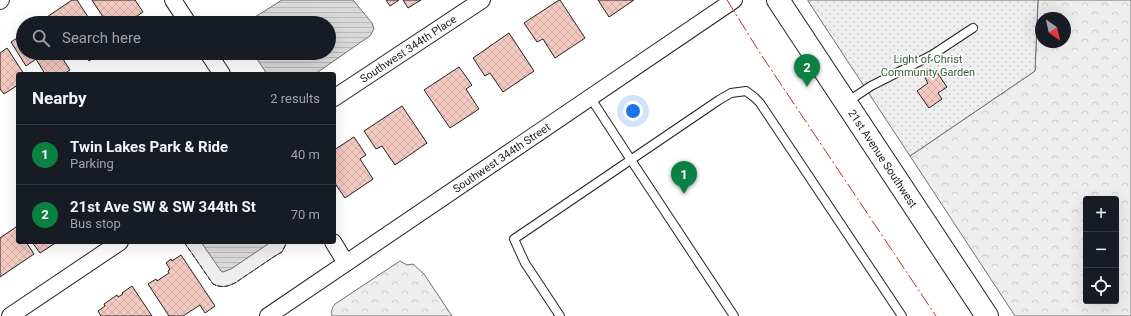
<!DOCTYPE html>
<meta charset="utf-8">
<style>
:root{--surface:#171b24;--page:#242831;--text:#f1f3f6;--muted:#9ea1a6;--line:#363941;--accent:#0b8043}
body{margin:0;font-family:Roboto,sans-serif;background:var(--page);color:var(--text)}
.controls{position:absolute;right:12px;bottom:12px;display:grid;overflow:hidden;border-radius:4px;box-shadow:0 4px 16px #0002}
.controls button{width:36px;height:36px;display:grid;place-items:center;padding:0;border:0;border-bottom:1px solid var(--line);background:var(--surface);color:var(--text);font:20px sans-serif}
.compass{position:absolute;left:1035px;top:12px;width:36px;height:36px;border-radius:50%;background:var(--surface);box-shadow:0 4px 16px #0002;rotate:146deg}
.you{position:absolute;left:633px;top:111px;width:14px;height:14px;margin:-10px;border:3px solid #fff;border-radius:50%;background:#1a73e8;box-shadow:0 0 0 6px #1a73e833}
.badge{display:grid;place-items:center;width:26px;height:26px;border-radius:50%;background:var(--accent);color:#fff;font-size:13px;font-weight:700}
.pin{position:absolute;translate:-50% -33px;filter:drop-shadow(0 1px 2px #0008)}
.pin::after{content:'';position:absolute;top:21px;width:14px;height:12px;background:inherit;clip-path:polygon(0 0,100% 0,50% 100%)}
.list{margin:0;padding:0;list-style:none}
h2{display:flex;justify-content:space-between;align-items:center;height:52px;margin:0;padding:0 16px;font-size:17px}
h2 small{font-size:13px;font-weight:400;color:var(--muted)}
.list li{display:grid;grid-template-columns:26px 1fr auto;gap:12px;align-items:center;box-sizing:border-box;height:60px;padding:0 16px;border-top:1px solid var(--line)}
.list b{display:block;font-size:15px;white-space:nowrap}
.list p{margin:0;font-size:13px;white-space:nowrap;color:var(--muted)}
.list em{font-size:13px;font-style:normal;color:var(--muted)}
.icon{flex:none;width:22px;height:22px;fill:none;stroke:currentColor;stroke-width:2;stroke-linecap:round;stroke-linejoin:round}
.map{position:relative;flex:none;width:1131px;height:316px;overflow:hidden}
.search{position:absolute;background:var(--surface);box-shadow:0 4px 16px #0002;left:16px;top:16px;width:320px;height:44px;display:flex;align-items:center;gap:10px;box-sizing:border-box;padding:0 14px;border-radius:22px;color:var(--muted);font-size:15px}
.panel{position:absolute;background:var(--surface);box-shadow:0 4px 16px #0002;left:16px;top:72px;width:320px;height:172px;border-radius:4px}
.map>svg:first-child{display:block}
.green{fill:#eee;stroke:#6f6f6f}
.forest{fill:url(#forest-crowns);stroke:#6f6f6f;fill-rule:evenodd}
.garden{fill:url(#garden-dots);stroke:#6f6f6f}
.water{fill:url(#water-rules);stroke:#6f6f6f}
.building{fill:url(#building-cross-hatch);stroke:#222}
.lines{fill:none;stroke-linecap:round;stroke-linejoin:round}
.service-casing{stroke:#222;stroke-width:10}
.minor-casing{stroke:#222;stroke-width:18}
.primary-casing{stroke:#222;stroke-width:24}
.service{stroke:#fff;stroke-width:8}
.minor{stroke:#fff;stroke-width:16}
.primary{stroke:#fff;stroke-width:22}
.fence{stroke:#222;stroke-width:1;stroke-dasharray:5 2;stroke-linecap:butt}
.power{stroke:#c62828;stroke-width:1;stroke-dasharray:14 3 2 3;stroke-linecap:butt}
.labels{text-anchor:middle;stroke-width:3;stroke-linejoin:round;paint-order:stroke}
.street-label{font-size:11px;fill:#222;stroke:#fff}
.park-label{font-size:11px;fill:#2f5e38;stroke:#fff}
</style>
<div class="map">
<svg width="1131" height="316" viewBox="0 0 1131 316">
<defs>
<pattern id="forest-crowns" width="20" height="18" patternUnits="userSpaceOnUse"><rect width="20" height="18" fill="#eee"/><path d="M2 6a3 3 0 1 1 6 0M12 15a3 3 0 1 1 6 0" fill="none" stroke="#ccc"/></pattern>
<pattern id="garden-dots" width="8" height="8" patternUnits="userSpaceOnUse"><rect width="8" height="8" fill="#eee"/><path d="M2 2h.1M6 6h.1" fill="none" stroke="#ccc" stroke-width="1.8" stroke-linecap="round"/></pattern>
<pattern id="water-rules" width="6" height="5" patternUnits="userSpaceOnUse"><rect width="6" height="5" fill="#d9d9d9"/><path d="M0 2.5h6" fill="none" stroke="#bababa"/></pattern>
<pattern id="building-cross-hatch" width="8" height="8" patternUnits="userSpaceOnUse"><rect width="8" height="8" fill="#f3c9c0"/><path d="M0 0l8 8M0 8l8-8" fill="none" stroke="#d0aca5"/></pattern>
</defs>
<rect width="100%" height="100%" fill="#fff"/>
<path class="green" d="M184,242H287L282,252L275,256L235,283C226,287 222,288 213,284Z"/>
<path class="forest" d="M1038,0H1131V316H1015L910,156L1035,71ZM1041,18H1065V42H1041ZM1086,199H1116V301H1086Z
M400,261L407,265L413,264L424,274L452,316H332C331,312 332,307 335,304Z"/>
<path class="garden" d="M808,0H1038L1035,71L910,156L808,1Z"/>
<path class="water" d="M282,0H353L372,23L374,29L370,36L364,40L315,74H267L253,53H329V23H246L247,22Z
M201,242H271L231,269L223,272L221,271Z"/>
<path class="building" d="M72,0H77L92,23H51L47,17Z
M92,0H135L143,12L127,23H107Z
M386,0H399L390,6Z
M403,0H421L408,8Z
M559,0H560L585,38L555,58L543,39L537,42L524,23Z
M598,0H634L609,17Z
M509,33L534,71L503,92L490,73L485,76L473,58Z
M23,34V53H59L70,70L64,74H45L36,59L26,66L11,42Z
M7,48L24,74H18V85L4,94L0,89V53Z
M84,53H98L99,54L89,61Z
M459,67L472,85L466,89L479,109L450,128L424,90Z
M936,71L947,87L938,93L942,99L929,108L917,91L928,83L925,78Z
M402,106L427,143L395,165L382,146L376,149L364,131Z
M354,137L366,155L360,159L373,179L345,198L334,182V150Z
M16,227L18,230V242H26L34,254L0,277V238Z
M32,242H57L40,253Z
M181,255L215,306L205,313L200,305L183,316H169L148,284L156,279L157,281L169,273L168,271L170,269L166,263L171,259L172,261Z
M132,286L152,316H101L98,311L105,306L104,304L117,295L118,297L123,294L122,293Z"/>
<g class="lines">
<g class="service-casing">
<path id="service" d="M590,97L631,160L734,316
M847,102L871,86L932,55L973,28
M560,316L525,263L514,239L719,100L731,93L746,91L754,97L760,103L902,316"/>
</g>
<g class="minor-casing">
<g id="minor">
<path d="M173,0L188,23"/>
<path d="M0,1L1,0"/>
<path d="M208,53L222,74"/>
<path id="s1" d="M334,98L482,0"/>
<path d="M333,242L346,263"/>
<path d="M10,316L120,242"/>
<path id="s2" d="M268,316L734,0"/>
</g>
</g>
<g class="primary-casing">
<g id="primary">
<path id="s3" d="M778,0L987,316"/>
</g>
</g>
<use href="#service" class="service"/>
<use href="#minor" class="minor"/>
<use href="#primary" class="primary"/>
<path class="fence" d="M184,242L213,284C222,288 226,287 235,283L275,256L282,252L287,242"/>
<path class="power" d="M727,0L760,53L936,316"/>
</g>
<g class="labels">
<g class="street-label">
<text dy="4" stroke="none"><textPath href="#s1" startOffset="89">Southwest 344th Place</textPath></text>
<text dy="4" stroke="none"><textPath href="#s2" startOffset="282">Southwest 344th Street</textPath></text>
<text dy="4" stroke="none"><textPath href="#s3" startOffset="190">21st Avenue Southwest</textPath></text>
</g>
<g class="park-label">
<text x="928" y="63">Light of Christ<tspan x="928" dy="13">Community Garden</tspan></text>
</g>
</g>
</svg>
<div class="controls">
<button>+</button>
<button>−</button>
<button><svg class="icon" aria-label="locate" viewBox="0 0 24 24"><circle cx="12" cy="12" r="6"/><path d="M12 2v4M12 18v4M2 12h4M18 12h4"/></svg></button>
</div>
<svg class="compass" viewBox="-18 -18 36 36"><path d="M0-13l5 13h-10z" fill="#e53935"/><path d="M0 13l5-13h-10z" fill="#9ea1a6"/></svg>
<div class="you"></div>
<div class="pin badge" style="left:684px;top:194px">1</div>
<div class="pin badge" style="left:807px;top:87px">2</div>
<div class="search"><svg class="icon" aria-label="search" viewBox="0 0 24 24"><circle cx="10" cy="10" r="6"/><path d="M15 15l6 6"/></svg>Search here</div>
<section class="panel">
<h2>Nearby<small>2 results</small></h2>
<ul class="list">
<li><span class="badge">1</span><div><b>Twin Lakes Park &amp; Ride</b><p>Parking</p></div><em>40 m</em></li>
<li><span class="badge">2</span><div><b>21st Ave SW &amp; SW 344th St</b><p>Bus stop</p></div><em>70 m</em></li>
</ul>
</section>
</div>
